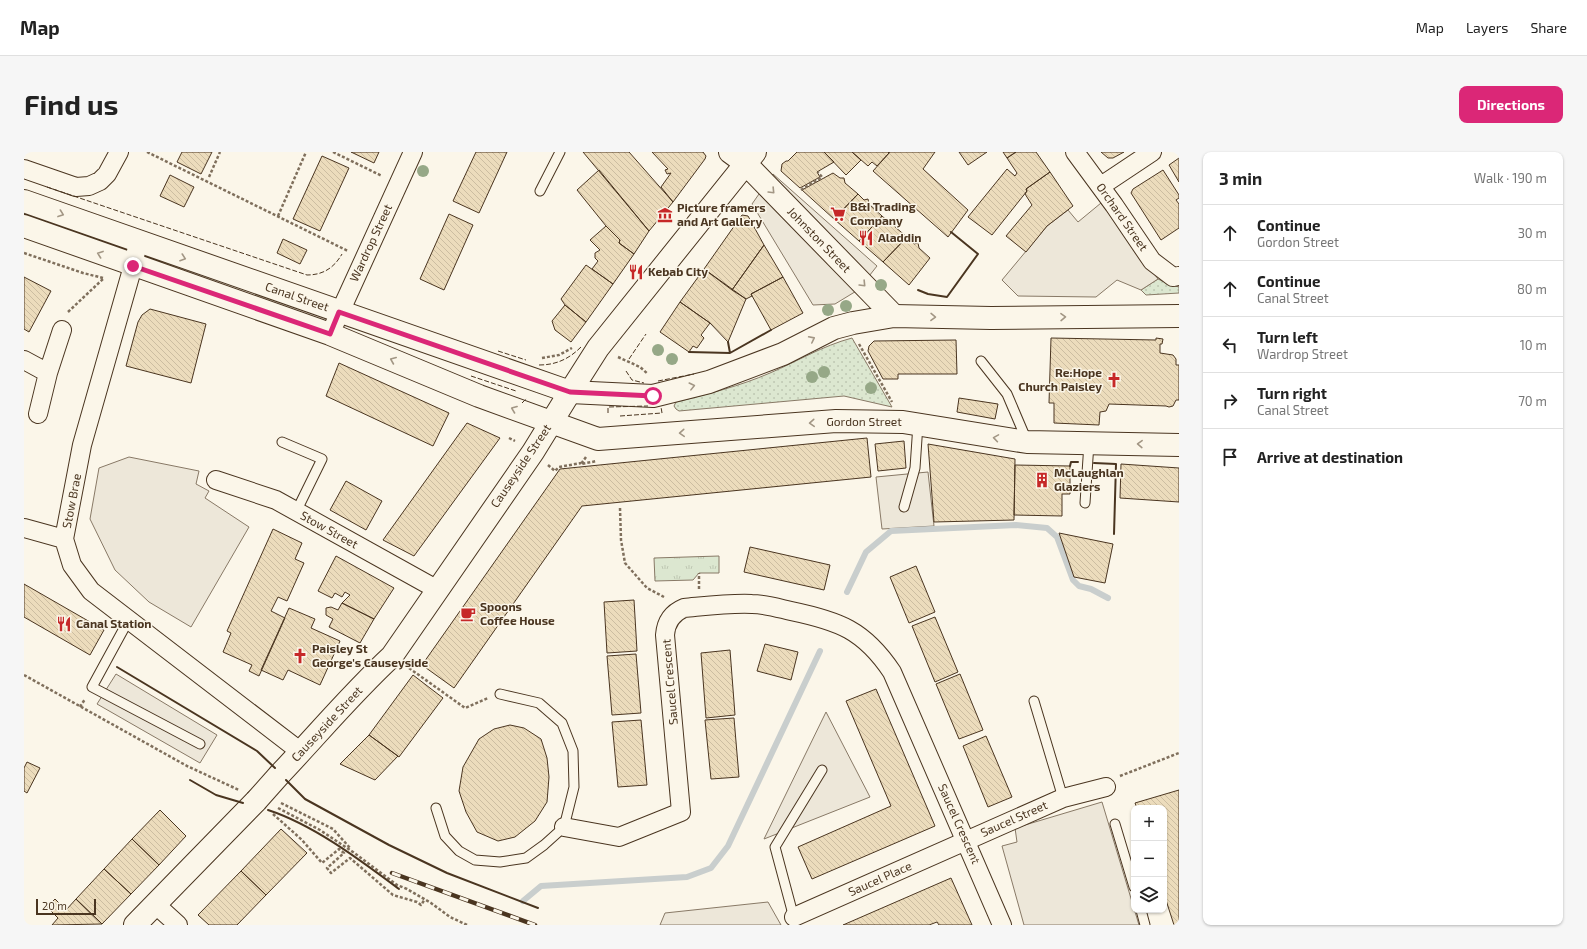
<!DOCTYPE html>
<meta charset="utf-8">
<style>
:root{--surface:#fff;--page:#f6f6f6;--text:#222;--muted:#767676;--line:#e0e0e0;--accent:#db2777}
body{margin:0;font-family:"Exo 2",sans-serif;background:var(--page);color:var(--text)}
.controls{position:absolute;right:12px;bottom:12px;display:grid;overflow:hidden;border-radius:8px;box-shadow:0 1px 3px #0004}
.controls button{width:36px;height:36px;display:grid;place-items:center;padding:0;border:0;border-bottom:1px solid var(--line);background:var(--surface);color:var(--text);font:20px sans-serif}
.scale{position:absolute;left:12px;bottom:10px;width:60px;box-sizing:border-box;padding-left:4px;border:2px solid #4a3520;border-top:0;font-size:11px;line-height:14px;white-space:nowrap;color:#4a3520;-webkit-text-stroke:3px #fbf6e9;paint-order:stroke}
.stop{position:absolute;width:12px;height:12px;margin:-9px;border:3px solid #db2777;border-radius:50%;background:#fff}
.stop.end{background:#db2777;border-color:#fff;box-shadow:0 1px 4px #0008}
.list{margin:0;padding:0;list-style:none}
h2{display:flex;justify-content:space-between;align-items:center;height:52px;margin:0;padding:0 16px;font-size:17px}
h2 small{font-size:13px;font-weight:400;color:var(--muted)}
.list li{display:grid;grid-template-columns:26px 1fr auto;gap:12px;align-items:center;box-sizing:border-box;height:56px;padding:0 16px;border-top:1px solid var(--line)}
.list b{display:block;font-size:15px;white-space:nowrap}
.list p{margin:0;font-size:13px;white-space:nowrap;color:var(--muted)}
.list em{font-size:13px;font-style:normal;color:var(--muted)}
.icon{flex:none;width:22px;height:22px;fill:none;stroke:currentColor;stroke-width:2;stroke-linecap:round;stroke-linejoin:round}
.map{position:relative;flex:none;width:1155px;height:773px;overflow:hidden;border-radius:8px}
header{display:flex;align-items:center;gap:24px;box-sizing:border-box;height:56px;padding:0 20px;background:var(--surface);border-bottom:1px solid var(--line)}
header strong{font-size:19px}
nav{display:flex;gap:22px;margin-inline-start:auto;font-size:14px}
.intro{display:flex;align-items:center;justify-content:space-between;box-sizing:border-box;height:96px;padding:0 24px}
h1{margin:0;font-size:28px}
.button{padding:10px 18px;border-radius:8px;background:var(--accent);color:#fff;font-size:14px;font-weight:700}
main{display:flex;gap:24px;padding:0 24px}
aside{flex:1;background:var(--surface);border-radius:8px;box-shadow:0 1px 3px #0004}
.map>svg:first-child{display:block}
.grass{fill:url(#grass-dots);stroke:#887966}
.park{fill:url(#park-tufts);stroke:#887966}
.parking{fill:#ede7d9;stroke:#887966}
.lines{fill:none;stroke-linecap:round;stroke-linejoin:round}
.stream{stroke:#c9cecd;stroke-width:6}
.building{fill:url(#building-back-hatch);stroke:#4a3520}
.service-casing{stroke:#4a3520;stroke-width:11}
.minor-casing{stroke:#4a3520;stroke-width:20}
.tertiary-casing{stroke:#4a3520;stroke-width:24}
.secondary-casing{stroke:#4a3520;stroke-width:24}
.primary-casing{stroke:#4a3520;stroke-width:24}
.path{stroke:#7f6f5c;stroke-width:2.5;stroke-dasharray:3 2;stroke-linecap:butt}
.service{stroke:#fbf6e9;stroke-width:9}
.minor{stroke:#fbf6e9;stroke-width:18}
.tertiary{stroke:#fbf6e9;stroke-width:22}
.secondary{stroke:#fbf6e9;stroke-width:22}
.primary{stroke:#fbf6e9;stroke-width:22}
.rail-casing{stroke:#4a3520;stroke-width:4.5}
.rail{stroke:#fbf6e9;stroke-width:3;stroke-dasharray:9;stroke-linecap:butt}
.secondary-bridge-casing{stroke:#4a3520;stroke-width:24;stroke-linecap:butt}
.secondary-bridge{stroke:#fbf6e9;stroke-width:22}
.fence{stroke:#4a3520;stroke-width:1;stroke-dasharray:5 2;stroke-linecap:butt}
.wall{stroke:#4a3520;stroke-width:2}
.tree{fill:#96a887}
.oneway{stroke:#a29684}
.route{stroke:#db2777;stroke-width:5}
.labels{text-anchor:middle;stroke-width:3;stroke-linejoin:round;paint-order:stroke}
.poi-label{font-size:12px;font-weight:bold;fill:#4a3520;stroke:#fbf6e9;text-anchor:start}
.street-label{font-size:12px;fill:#4a3520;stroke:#fbf6e9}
</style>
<header>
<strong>Map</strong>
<nav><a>Map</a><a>Layers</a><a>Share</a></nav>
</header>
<div class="intro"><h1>Find us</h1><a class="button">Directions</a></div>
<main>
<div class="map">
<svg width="1155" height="773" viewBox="0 0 1155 773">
<defs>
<pattern id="grass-dots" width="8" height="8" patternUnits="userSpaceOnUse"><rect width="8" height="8" fill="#dce7d0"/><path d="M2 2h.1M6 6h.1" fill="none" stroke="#bec7b2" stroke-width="1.8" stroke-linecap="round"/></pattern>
<pattern id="park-tufts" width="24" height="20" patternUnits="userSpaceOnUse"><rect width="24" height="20" fill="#dce7d0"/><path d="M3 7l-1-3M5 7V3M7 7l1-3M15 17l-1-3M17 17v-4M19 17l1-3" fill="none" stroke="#bec7b2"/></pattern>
<pattern id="building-back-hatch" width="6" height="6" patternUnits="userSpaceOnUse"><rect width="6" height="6" fill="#ecdcbc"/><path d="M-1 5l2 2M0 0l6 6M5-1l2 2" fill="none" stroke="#ccbda1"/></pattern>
</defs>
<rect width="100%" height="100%" fill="#fbf6e9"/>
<path class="grass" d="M1134,127L1147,133L1155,135V141L1122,143L1117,138Z
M828,186L868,255L820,244L655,259L652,257L650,254L652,250C684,242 716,234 746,221C774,209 798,194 828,186Z"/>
<path class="park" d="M695,404V421H675L669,428L631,429L630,406Z"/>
<path class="parking" d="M749,22L853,114L834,138L811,152L789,153L728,52Z
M1077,51L1134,127L1117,138L1093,128L1072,145L994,144L978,128L1023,74L1044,58L1054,70Z
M105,305L175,319L172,332L185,339L181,346L225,375L167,475L125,450L91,418L66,367L75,316Z
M904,320L910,374L858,377L852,325Z
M92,522L193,583L176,611L73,552Z
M802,560L846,645L740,687Z
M1078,650L1115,773H1000L978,694L993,690L991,676Z
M744,750L757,773H636L641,761Z"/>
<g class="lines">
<path class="stream" d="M823,440L842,400L867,379L992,373L1023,376L1033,385L1049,428L1055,434L1067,437L1084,446
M499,749L517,734L663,725L687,716L704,694L796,499"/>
</g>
<path class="building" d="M158,0H188L177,22L153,10Z
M327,0H355L350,11Z
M452,0H483L455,61L429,49Z
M559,0H605L649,50L625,79Z
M628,0H679L682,4L681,7L649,50L637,35L647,21L643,22L641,18L644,17Z
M773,0H800L810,10L793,20L796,25L776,36L757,19L758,12L762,9H764Z
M800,0H828L837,8L822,23Z
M828,0H864L865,1L853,14L848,10L844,14Z
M866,0H911L899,17L944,58L924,85L849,19Z
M935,0H963L944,13Z
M979,0H992L983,6Z
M992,0H1012L1026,20L1002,37L1003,39L968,83L944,65L983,17L991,24L993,21L983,6Z
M1077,0H1100L1089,6H1084Z
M298,4L325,16L296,79L269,67Z
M1155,6V30L1145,13Z
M575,18L625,79L610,102L595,91L596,88L582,74L553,38Z
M1139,18L1155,43V46L1152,48L1155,52V76L1137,88L1107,41L1109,37Z
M1026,20L1049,54L1023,74L1002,100L982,84L1008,53L1001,42L1003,39L1002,37Z
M809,21L816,26H820L821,31L834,42L810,67L778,38Z
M146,23L170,35L160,55L136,44Z
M834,42L840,48L844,47L845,52L858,64L835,89L810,67Z
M425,62L449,73L420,138L396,127Z
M718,63L724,64L740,93L708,138L680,117Z
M858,64L866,71L871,70V75L883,85L859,110L835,89Z
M582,74L596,88L595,91L610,102L589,132L568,117L574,109L571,106V101L576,98L566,88Z
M883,85L890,92L894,91L895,96L906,106L885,133L859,110Z
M259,87L283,98L276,112L253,101Z
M740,93L759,125L727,142L728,144L722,147L708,138Z
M562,113L589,132L562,170L541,153L537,147Z
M680,117L722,147L704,190L686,171L656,150Z
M0,125L27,139L5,180L0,177Z
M759,125L779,161L747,178L727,142Z
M656,150L686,171L677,183L680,186L673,196L669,194L665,200L636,180Z
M541,153L562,170L547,190L531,178L528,169Z
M126,157L182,172L167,231L102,214L114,170L118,163Z
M1027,186L1132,188V186L1139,187L1138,192H1136V201L1149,203L1152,207V213H1155V248H1152L1149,254L1145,255L1142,254L1085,252L1082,259L1076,260L1075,273L1030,271V251H1025Z
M932,188L933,222H874V227H859L844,199L845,194L850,189Z
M315,211L425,261L409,294L302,244Z
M935,246L974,252L971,267L933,260Z
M443,271L476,286L390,404L359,388Z
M843,286L847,325L558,354L430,536L398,513L536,317Z
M880,289L882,316L854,319L851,292Z
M904,292L991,307L990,368L910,370Z
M1097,312L1155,316V350L1096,346Z
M991,313L1046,314V342H1038V364L990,363Z
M322,329L358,349L342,378L306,358Z
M249,377L278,391L271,407L280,411L263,449L254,445L247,459L261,466L235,524L225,519L228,513L199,500L207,481L203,479Z
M1035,381L1089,392L1081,431L1050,425Z
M726,395L806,413L800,438L720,420Z
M312,404L370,436L350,467L318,451L326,443L321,440L318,445L311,441L308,446L294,439Z
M892,414L911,460L885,471L866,425Z
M0,432L80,478L66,503L0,465Z
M610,448L613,499L583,501L580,450Z
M318,451L350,467L336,491L305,475L309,467L302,463V456L307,455L314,458Z
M265,456L291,467L287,476L316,489L296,533L264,518L259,528L237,518Z
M911,465L934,520L911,530L888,474Z
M741,492L774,500L767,528L733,519Z
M706,498L711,563L682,566L677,501Z
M612,502L617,561L588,563L583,504Z
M936,522L959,578L935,587L912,532Z
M389,523L419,546L375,605L345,583Z
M852,537L911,674L788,727L774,695L867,654L822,549Z
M710,566L715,625L687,627L681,568Z
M617,568L623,633L594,635L588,570Z
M486,573L500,576L517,587L523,606L525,625L523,650L511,669L491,685L474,689L453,680L442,660L435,639L439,615L455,587L470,577Z
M345,583L374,604L351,628L316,612Z
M962,584L988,645L964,655L939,594Z
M3,610L16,616L3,641L0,639V616Z
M1155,638V773H1150L1140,742V656H1113L1111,651Z
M136,658L162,684L135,713L108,687Z
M257,677L283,701L242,743L217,719Z
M108,687L135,713L107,742L80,717Z
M80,717L107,742L78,772L52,747Z
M217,719L242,743L213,773H185L174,763Z
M927,726L948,773H915L913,770L905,773H819Z
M31,747L42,758L52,747L78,772L28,773L34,766L23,755Z"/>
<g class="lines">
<g class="service-casing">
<path id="service" d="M516,39L536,0
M957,209L983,242L1003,289
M258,290L298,307L272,360
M1061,351L1065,291
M880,355L891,316L894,272
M104,469L68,535L176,592
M1010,549L1039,646
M412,656L421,684L435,699L451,708L476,710L502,706L520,693L540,675L550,635L549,599L538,571L515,551L476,542
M1091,672L1110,735
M1117,758L1121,773
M770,766L751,695L798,618"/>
</g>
<g class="minor-casing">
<path id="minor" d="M1051,0L1090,53L1128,109L1149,125L1155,124
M0,17L52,35L65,34L76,29L83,22L95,0
M1077,34L1128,0
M114,90L109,114L58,293L40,387L48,413L67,439L277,600
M306,182L389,0
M0,208L24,221L38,178
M14,262L24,221
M192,328L252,348L414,438
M0,376L40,387
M540,675L595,685L657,660L641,483C642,470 648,461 660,456C682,454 705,451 728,452C741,452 754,456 767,459C815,469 840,478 868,520L978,773
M131,752L154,773
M770,765L1039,646L1082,635"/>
</g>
<g class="tertiary-casing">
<path id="tertiary" d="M706,0L721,11L870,164
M546,240L574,196L731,0"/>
</g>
<g class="secondary-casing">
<path id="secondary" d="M256,622C293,583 328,541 368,504L509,300L546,240
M111,773L232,649"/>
</g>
<g class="primary-casing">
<path id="primary" d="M0,49L546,240L629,244L685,230L759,202L810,176L829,171L870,164L967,166L1155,164
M0,74L306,182L455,244L574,287L812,269L879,270L1003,290L1155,293"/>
</g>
<path class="path" d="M123,0L324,99
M309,0L358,24
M185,25L196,0
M777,38L798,25L794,20
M254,64L282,0
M0,101L59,121L79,126
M44,160L80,126
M835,192L868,250
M594,205L616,215L624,222
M518,206L535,203L548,196
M485,286L491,289
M562,305L557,312L573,309
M524,313L531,319L535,315L557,311
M596,356L597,388L601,411L623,436L640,445
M675,437V421
M385,516L441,556L464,546
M0,523L163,614L215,638
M56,555L61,547
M1096,624L1155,601
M257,651L309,677L327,697
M254,656L296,678L329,700L373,733L383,737L407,751L426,765L443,773
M249,662L278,688L298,711L315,697L320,701L303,716L307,721L326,706L369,743L393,750L397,753L401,747"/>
<use href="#service" class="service"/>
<use href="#minor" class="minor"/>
<use href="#tertiary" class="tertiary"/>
<use href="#secondary" class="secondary"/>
<use href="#primary" class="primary"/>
<g class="rail-casing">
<path id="rail" d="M368,721L511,773"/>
</g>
<use href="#rail" class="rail"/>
<g class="secondary-bridge-casing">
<path id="secondary-bridge" d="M232,649L256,622"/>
</g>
<use href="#secondary-bridge" class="secondary-bridge"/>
<path class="fence" d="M23,35L283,123C299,123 310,116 318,102
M474,199L502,208
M605,207L622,182
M515,213C532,213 545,207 557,195
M602,219L608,228L620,231
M447,224L492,239
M634,229L670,222
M498,251L503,246
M584,261V255L624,254
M596,264L638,261L637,255"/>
<path class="wall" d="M894,138L904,142L923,145L954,102L927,80
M704,190L706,201
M665,200L706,201L747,178
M1070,311L1092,312L1090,382
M1046,314L1047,310H1054
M93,515L233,599L251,616
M166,628L192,643L219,651
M262,628L281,647L365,693L423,721L514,756
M244,658C290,673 336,708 375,737"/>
</g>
<g class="tree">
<circle cx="399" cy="19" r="6"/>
<circle cx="857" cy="133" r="6"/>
<circle cx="822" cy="154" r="6"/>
<circle cx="804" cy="158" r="6"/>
<circle cx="634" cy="198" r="6"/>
<circle cx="648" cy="207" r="6"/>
<circle cx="800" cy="220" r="6"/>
<circle cx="788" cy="225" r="6"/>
<circle cx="847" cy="236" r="6"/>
</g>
<defs><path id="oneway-chevron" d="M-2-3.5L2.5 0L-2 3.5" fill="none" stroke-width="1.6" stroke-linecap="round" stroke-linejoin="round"/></defs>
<g class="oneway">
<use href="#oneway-chevron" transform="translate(748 39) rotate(46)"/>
<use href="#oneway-chevron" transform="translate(37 62) rotate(20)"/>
<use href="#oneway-chevron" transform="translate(76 102) rotate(-160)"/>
<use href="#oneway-chevron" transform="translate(159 106) rotate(19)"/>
<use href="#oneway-chevron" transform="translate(839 132) rotate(46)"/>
<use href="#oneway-chevron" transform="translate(909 165) rotate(1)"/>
<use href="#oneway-chevron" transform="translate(1039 165) rotate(-1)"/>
<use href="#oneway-chevron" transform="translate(788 187) rotate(-27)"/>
<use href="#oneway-chevron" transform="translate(369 208) rotate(-157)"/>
<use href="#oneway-chevron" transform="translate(668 234) rotate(-14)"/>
<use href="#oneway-chevron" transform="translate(490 257) rotate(-159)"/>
<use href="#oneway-chevron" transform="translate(788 271) rotate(176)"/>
<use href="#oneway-chevron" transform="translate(658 281) rotate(176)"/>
<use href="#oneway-chevron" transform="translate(972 286) rotate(-171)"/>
<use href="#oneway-chevron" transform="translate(1116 292) rotate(-178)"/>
</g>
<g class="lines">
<path class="route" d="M109,114L306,182L315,160L546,240L629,244"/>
</g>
<defs>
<g id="supermarket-bare" transform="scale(1.2)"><path d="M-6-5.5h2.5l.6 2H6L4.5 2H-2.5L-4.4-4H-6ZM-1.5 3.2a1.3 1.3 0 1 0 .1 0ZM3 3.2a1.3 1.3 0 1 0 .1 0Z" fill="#c62828" stroke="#fbf6e9" stroke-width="2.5" paint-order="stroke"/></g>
<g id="museum-bare" transform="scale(1.2)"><path d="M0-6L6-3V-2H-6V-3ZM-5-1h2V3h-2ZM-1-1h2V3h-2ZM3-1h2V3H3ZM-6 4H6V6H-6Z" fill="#c62828" stroke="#fbf6e9" stroke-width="2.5" paint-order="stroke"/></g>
<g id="restaurant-bare" transform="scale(1.2)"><path d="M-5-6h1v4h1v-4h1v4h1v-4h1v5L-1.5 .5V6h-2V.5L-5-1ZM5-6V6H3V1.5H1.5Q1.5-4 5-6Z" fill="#c62828" stroke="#fbf6e9" stroke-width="2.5" paint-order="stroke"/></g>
<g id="church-bare" transform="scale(1.2)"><path d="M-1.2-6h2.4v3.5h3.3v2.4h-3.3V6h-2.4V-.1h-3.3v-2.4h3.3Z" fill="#c62828" stroke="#fbf6e9" stroke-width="2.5" paint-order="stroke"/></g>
<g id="building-bare" transform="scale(1.2)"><path d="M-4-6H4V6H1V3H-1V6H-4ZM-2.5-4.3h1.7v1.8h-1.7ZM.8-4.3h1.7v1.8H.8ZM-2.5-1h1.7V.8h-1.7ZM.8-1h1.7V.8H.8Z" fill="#c62828" stroke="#fbf6e9" stroke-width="2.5" paint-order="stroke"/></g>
<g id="cafe-bare" transform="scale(1.2)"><path d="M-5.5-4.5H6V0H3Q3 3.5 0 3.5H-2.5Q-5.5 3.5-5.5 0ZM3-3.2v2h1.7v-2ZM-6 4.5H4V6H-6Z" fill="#c62828" stroke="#fbf6e9" stroke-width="2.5" paint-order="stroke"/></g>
</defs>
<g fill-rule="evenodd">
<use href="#supermarket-bare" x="814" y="62"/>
<use href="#museum-bare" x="641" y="63"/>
<use href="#restaurant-bare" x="842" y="86"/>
<use href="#restaurant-bare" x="612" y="120"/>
<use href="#church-bare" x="1090" y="228"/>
<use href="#building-bare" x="1018" y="328"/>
<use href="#cafe-bare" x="444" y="462"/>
<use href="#restaurant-bare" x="40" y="472"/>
<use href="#church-bare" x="276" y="504"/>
</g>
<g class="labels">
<g class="poi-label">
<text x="826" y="59">B&amp;I Trading<tspan x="826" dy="14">Company</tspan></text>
<text x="653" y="60">Picture framers<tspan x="653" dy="14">and Art Gallery</tspan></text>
<text x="854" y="90">Aladdin</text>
<text x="624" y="124">Kebab City</text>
<text x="1078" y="225" text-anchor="end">Re:Hope<tspan x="1078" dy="14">Church Paisley</tspan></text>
<text x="1030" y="325">McLaughlan<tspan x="1030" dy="14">Glaziers</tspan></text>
<text x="456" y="459">Spoons<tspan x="456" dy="14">Coffee House</tspan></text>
<text x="52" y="476">Canal Station</text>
<text x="288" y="501">Paisley St<tspan x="288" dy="14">George's Causeyside</tspan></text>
</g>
<g class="street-label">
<text transform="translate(1098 65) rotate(55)" y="4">Orchard Street</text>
<text transform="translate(795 88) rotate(46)" y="4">Johnston Street</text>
<text transform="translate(347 91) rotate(-65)" y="4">Wardrop Street</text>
<text transform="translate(273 145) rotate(19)" y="4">Canal Street</text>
<text x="840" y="274">Gordon Street</text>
<text transform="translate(497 314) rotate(-56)" y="4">Causeyside Street</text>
<text transform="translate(48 349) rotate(-79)" y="4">Stow Brae</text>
<text transform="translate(305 378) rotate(29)" y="4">Stow Street</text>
<text transform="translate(646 530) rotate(-95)" y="4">Saucel Crescent</text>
<text transform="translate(303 572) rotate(-47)" y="4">Causeyside Street</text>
<text transform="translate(990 667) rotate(-24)" y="4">Saucel Street</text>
<text transform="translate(935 672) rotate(66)" y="4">Saucel Crescent</text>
<text transform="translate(856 727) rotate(-24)" y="4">Saucel Place</text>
</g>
</g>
</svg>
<div class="controls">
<button>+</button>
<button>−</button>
<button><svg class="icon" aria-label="layers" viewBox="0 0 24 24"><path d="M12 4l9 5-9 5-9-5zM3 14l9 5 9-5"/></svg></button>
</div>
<div class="scale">20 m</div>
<div class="stop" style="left:629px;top:244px"></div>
<div class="stop end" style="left:109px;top:114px"></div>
</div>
<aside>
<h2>3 min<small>Walk · 190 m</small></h2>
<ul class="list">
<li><svg class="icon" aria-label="ahead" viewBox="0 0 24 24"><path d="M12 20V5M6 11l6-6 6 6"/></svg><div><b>Continue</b><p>Gordon Street</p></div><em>30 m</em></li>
<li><svg class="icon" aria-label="ahead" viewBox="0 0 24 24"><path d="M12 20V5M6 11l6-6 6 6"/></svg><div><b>Continue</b><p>Canal Street</p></div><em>80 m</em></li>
<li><svg class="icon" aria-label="left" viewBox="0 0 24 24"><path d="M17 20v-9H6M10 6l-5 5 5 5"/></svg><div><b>Turn left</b><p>Wardrop Street</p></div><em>10 m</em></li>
<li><svg class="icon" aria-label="right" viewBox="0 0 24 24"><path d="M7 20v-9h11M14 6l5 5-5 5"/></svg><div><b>Turn right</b><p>Canal Street</p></div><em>70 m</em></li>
<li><svg class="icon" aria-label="arrive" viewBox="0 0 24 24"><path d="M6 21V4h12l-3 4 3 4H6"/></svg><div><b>Arrive at destination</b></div></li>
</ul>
</aside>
</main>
